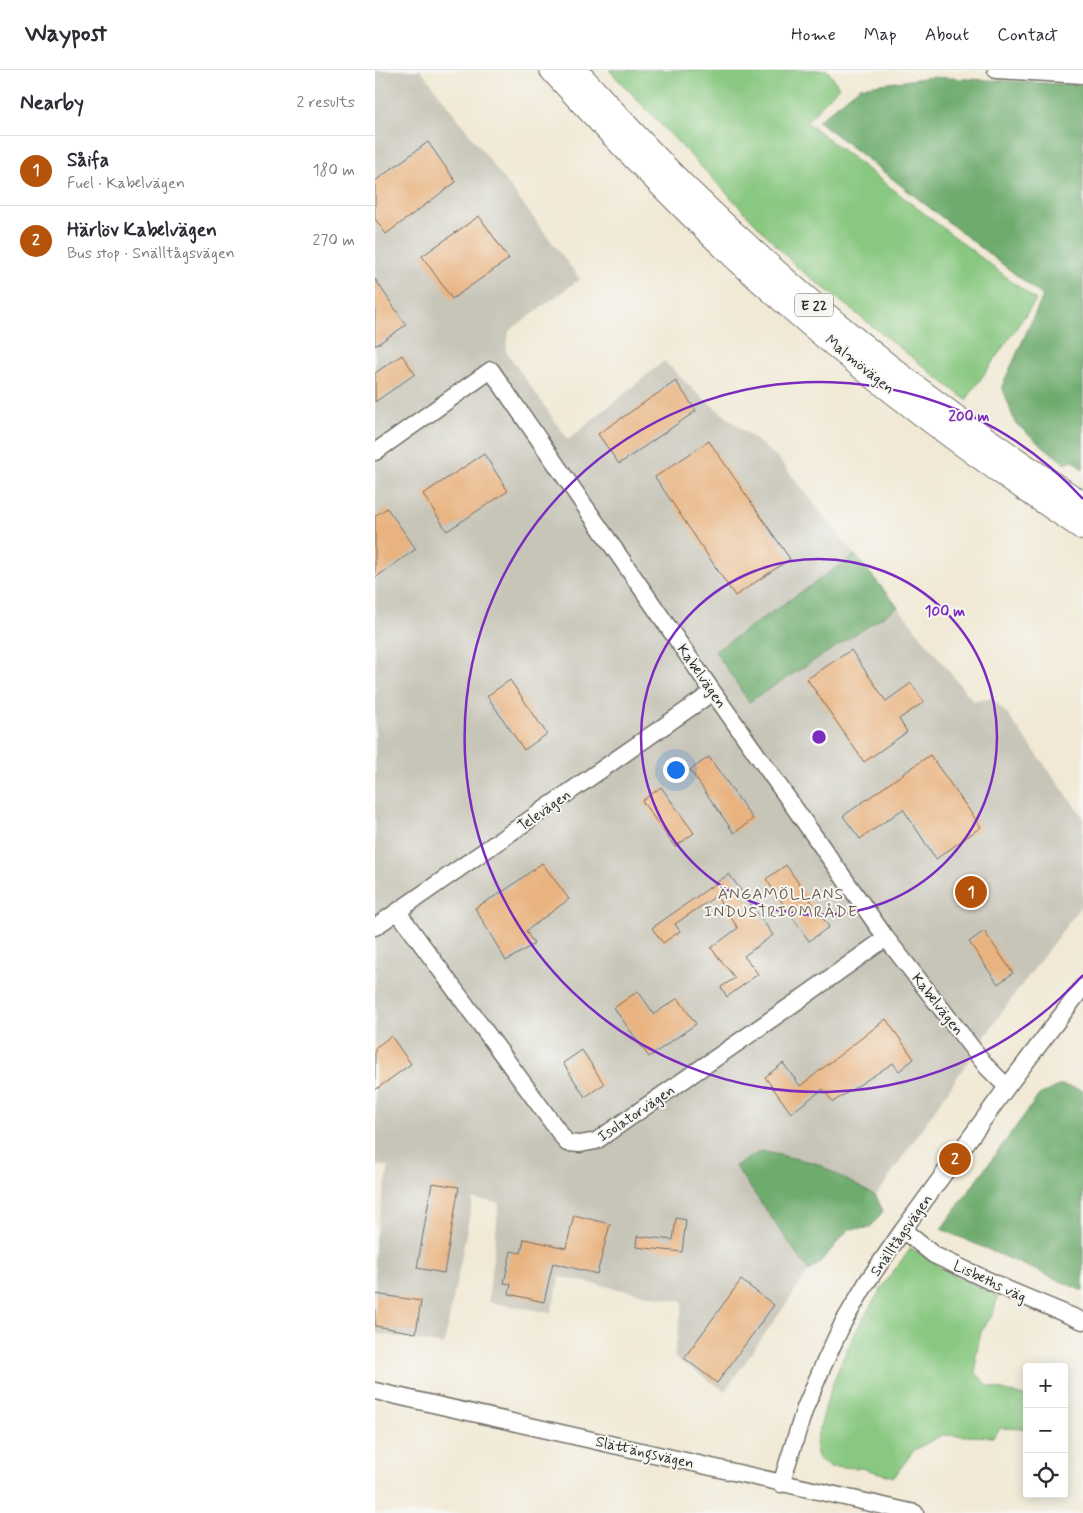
<!DOCTYPE html>
<meta charset="utf-8">
<style>
:root{--surface:#fff;--page:#f7f7f7;--text:#2b2b33;--muted:#7c7c81;--line:#e1e1e2;--accent:#b45309}
body{margin:0;font-family:Mynerve,sans-serif;background:var(--page);color:var(--text)}
.controls{position:absolute;right:15px;bottom:15px;display:grid;overflow:hidden;border-radius:5px;box-shadow:0 2px 12px #0003}
.controls button{width:45px;height:45px;display:grid;place-items:center;padding:0;border:0;border-bottom:1px solid var(--line);background:var(--surface);color:var(--text);font:25px sans-serif}
.you{position:absolute;left:300px;top:699px;width:18px;height:18px;margin:-12px;border:4px solid #fff;border-radius:50%;background:#1a73e8;box-shadow:0 0 0 8px #1a73e833}
.badge{display:grid;place-items:center;width:32px;height:32px;border-radius:50%;background:var(--accent);color:#fff;font-size:16px;font-weight:700}
.pin{position:absolute;translate:-50% -50%;border:2px solid #fff;box-shadow:0 1px 5px #0006}
.list{margin:0;padding:0;list-style:none}
h2{display:flex;justify-content:space-between;align-items:center;height:65px;margin:0;padding:0 20px;font-size:21px}
h2 small{font-size:16px;font-weight:400;color:var(--muted)}
.list li{display:grid;grid-template-columns:32px 1fr auto;gap:15px;align-items:center;box-sizing:border-box;height:70px;padding:0 20px;border-top:1px solid var(--line)}
.list b{display:block;font-size:19px;white-space:nowrap}
.list p{margin:0;font-size:16px;white-space:nowrap;color:var(--muted)}
.list em{font-size:16px;font-style:normal;color:var(--muted)}
.icon{flex:none;width:28px;height:28px;fill:none;stroke:currentColor;stroke-width:2;stroke-linecap:round;stroke-linejoin:round}
.map{position:relative;flex:none;width:708px;height:1443px;overflow:hidden}
header{display:flex;align-items:center;gap:30px;box-sizing:border-box;height:70px;padding:0 25px;background:var(--surface);border-bottom:1px solid var(--line)}
header strong{font-size:24px}
nav{display:flex;gap:28px;margin-inline-start:auto;font-size:18px}
main{display:flex}
aside{flex:1;background:var(--surface)}
.map>svg:first-child{display:block}
.industrial{fill:#c7c5b8}
.green{fill:#88c880;stroke:#5a7a56}
.forest{fill:#6eac6e;stroke:#4c6c4c}
.building{fill:#e9b380}
.lines{fill:none;stroke-linecap:round;stroke-linejoin:round}
.minor-casing{stroke:#706e66;stroke-width:19}
.highway-casing{stroke:#706e66;stroke-width:26}
.minor{stroke:#fff;stroke-width:16}
.highway{stroke:#fff;stroke-width:24}
.ring{fill:none;stroke:#7b2cbf;stroke-width:2.5}
.labels{text-anchor:middle;stroke-width:4;stroke-linejoin:round;paint-order:stroke}
.shield{fill:#f6f6f2;stroke:#686867;stroke-width:1}
.shield-label{font-size:14px;font-weight:bold;fill:#2b2b2b}
.street-label{font-size:15px;fill:#2b2b2b;stroke:#f6f6f2}
.neighbourhood-label{font-size:16px;letter-spacing:1px;fill:#6e5b49;stroke:#f6f6f2}
.centre{fill:#7b2cbf;stroke:#f6f6f2;stroke-width:2.5}
.ring-label{font-size:15px;text-anchor:middle;font-weight:bold;fill:#7b2cbf;stroke:#f6f6f2;stroke-width:4;stroke-linejoin:round;paint-order:stroke}
</style>
<header>
<strong>Waypost</strong>
<nav><a>Home</a><a>Map</a><a>About</a><a>Contact</a></nav>
</header>
<main>
<aside>
<h2>Nearby<small>2 results</small></h2>
<ul class="list">
<li><span class="badge">1</span><div><b>Såifa</b><p>Fuel · Kabelvägen</p></div><em>180 m</em></li>
<li><span class="badge">2</span><div><b>Härlöv Kabelvägen</b><p>Bus stop · Snälltågsvägen</p></div><em>270 m</em></li>
</ul>
</aside>
<div class="map">
<svg width="708" height="1443" viewBox="0 0 708 1443">
<rect width="100%" height="100%" fill="#f6f6f2"/>
<filter id="ink" filterUnits="userSpaceOnUse"><feTurbulence type="fractalNoise" baseFrequency=".02" numOctaves="2"/><feDisplacementMap in="SourceGraphic" scale="10" xChannelSelector="R" yChannelSelector="G"/><feConvolveMatrix kernelMatrix="1 2 1 2 8 2 1 2 1" color-interpolation-filters="sRGB"/></filter>
<filter id="wash" filterUnits="userSpaceOnUse"><feTurbulence type="fractalNoise" baseFrequency=".0096" numOctaves="4" result="noise"/><feDisplacementMap in="SourceGraphic" scale="20" xChannelSelector="R" yChannelSelector="G"/><feGaussianBlur stdDeviation="1.12" result="paint"/><feColorMatrix in="noise" values="0 0 0 0 0 0 0 0 0 0 0 0 0 0 0 0 0 1.4 0 .05"/><feComposite in="paint" operator="in"/></filter>
<g filter="url(#wash)">
<rect width="100%" height="100%" fill="#f1e9d5"/>
<path class="industrial" d="M0,0H46L205,209L134,261L131,281L193,370L289,291L324,325L402,387L480,485L340,581L374,631L523,537L598,631L617,628L633,645L708,747V833L626,943L501,1126L441,1093L360,1096L434,1201L350,1321L299,1287L308,1232L185,1207L176,1243L113,1232L124,1133L98,1129L69,1275L0,1263V1169L14,1096H0Z"/>
<path class="green" d="M234,0H452L464,17L431,52L661,230L591,330L421,196Z
M536,1178L573,1202L623,1226L618,1244L606,1262L601,1285V1303L613,1316L652,1327V1359L626,1358L618,1367L567,1365L539,1380L519,1407L486,1398L456,1397L444,1391C443,1386 441,1381 441,1376C441,1368 445,1358 447,1350C462,1287 496,1229 536,1178Z"/>
<path class="forest" d="M556,7L708,15V400L698,390L690,394L640,353L627,316L668,226L443,51L485,17Z
M480,485L523,537L374,632L340,581Z
M686,1015L708,1020V1221L566,1159L664,1025Z
M386,1081L441,1093L501,1126L508,1141L495,1158L474,1159L444,1194L434,1201L360,1096Z"/>
<g id="blocks">
<path class="building" d="M53,72L81,112L11,164L0,149V111Z
M104,146L134,189L77,229L47,186Z
M0,209L31,255L0,276Z
M27,285L40,304L0,332V303Z
M301,311L321,341L244,394L223,364Z
M334,371L415,489L360,526L280,407Z
M109,384L133,421L72,461L48,424Z
M12,438L41,479L0,508V446Z
M476,580L511,631L536,613L549,632L524,649L532,662L489,692L432,609Z
M135,610L172,664L149,680L112,626Z
M555,685L606,757L561,789L528,739L485,769L468,746Z
M334,687L378,749L359,763L315,700Z
M286,717L319,763L300,777L267,731Z
M167,793L194,829L151,861L159,874L131,891L100,838L132,819Z
M411,795L454,857L434,871L391,809Z
M354,804L398,865L369,886L383,904L352,927L346,917L360,908L336,878L363,858L341,826L300,854L305,861L288,873L277,858Z
M609,861L638,903L623,914L594,872Z
M263,921L279,944L303,928L321,954L274,987L239,938Z
M511,949L539,989L524,1001L518,993L458,1032L448,1019L416,1043L390,1007L408,993L425,1016Z
M16,966L36,994L0,1020V978Z
M207,980L229,1014L210,1027L188,993Z
M57,1113L84,1117L69,1203L42,1198Z
M199,1145L235,1154L222,1204L178,1193L169,1232L134,1224L136,1214L129,1213L136,1181L146,1183L149,1169L191,1178Z
M301,1148L311,1150L307,1182L261,1177L262,1166L298,1170Z
M366,1210L399,1235L342,1313L309,1288Z
M0,1224L46,1231L41,1263L0,1256Z"/>
</g>
</g>
<g filter="url(#ink)">
<use href="#blocks" fill-opacity="0" stroke="#706e66" stroke-width="1"/>
<g class="lines">
<g class="minor-casing">
<path id="minor" d="M621,0L708,5
M0,382L116,300L338,622L511,868L612,997L632,1017
M23,842L192,1073L205,1074L221,1071L424,930L511,868
M0,857L338,622
M528,1160L559,1185L636,1221L708,1251
M0,1321L540,1443
M406,1414L430,1338L447,1298L468,1253L492,1212L528,1160L632,1017L708,917"/>
</g>
<g class="highway-casing">
<path id="highway" d="M177,0C242,71 308,140 379,205C481,298 593,382 708,458
M200,0C236,39 271,79 309,116C431,235 564,343 708,434"/>
</g>
<use href="#minor" class="minor"/>
<use href="#highway" class="highway"/>
</g>
</g>
<g class="ring">
<circle cx="444" cy="667" r="178"/>
<path d="M708 905A355 355 0 1 1 708 429"/>
</g>
<g class="labels">
<rect class="shield" x="420" y="223.5" width="38" height="23" rx="4"/>
<g class="shield-label">
<text x="439" y="240">E 22</text>
</g>
<g class="street-label">
<text transform="translate(485 294) rotate(39)" y="5">Malmövägen</text>
<text transform="translate(327 606) rotate(55)" y="5">Kabelvägen</text>
<text transform="translate(169 740) rotate(-35)" y="5">Televägen</text>
<text transform="translate(563 934) rotate(52)" y="5">Kabelvägen</text>
<text transform="translate(261 1043) rotate(-34)" y="5">Isolatorvägen</text>
<text transform="translate(526 1165) rotate(-55)" y="5">Snälltågsvägen</text>
<text transform="translate(615 1211) rotate(25)" y="5">Lisbeths väg</text>
<text transform="translate(270 1382) rotate(13)" y="5">Slättängsvägen</text>
</g>
<g class="neighbourhood-label">
<text x="406" y="829">ÄNGAMÖLLANS<tspan x="406" dy="18">INDUSTRIOMRÅDE</tspan></text>
</g>
</g>
<circle cx="444" cy="667" r="8" class="centre"/>
<g class="ring-label">
<text x="594" y="351">200 m</text>
<text x="570" y="546">100 m</text>
</g>
</svg>
<div class="controls">
<button>+</button>
<button>−</button>
<button><svg class="icon" aria-label="locate" viewBox="0 0 24 24"><circle cx="12" cy="12" r="6"/><path d="M12 2v4M12 18v4M2 12h4M18 12h4"/></svg></button>
</div>
<div class="you"></div>
<div class="pin badge" style="left:596px;top:822px">1</div>
<div class="pin badge" style="left:580px;top:1089px">2</div>
</div>
</main>
